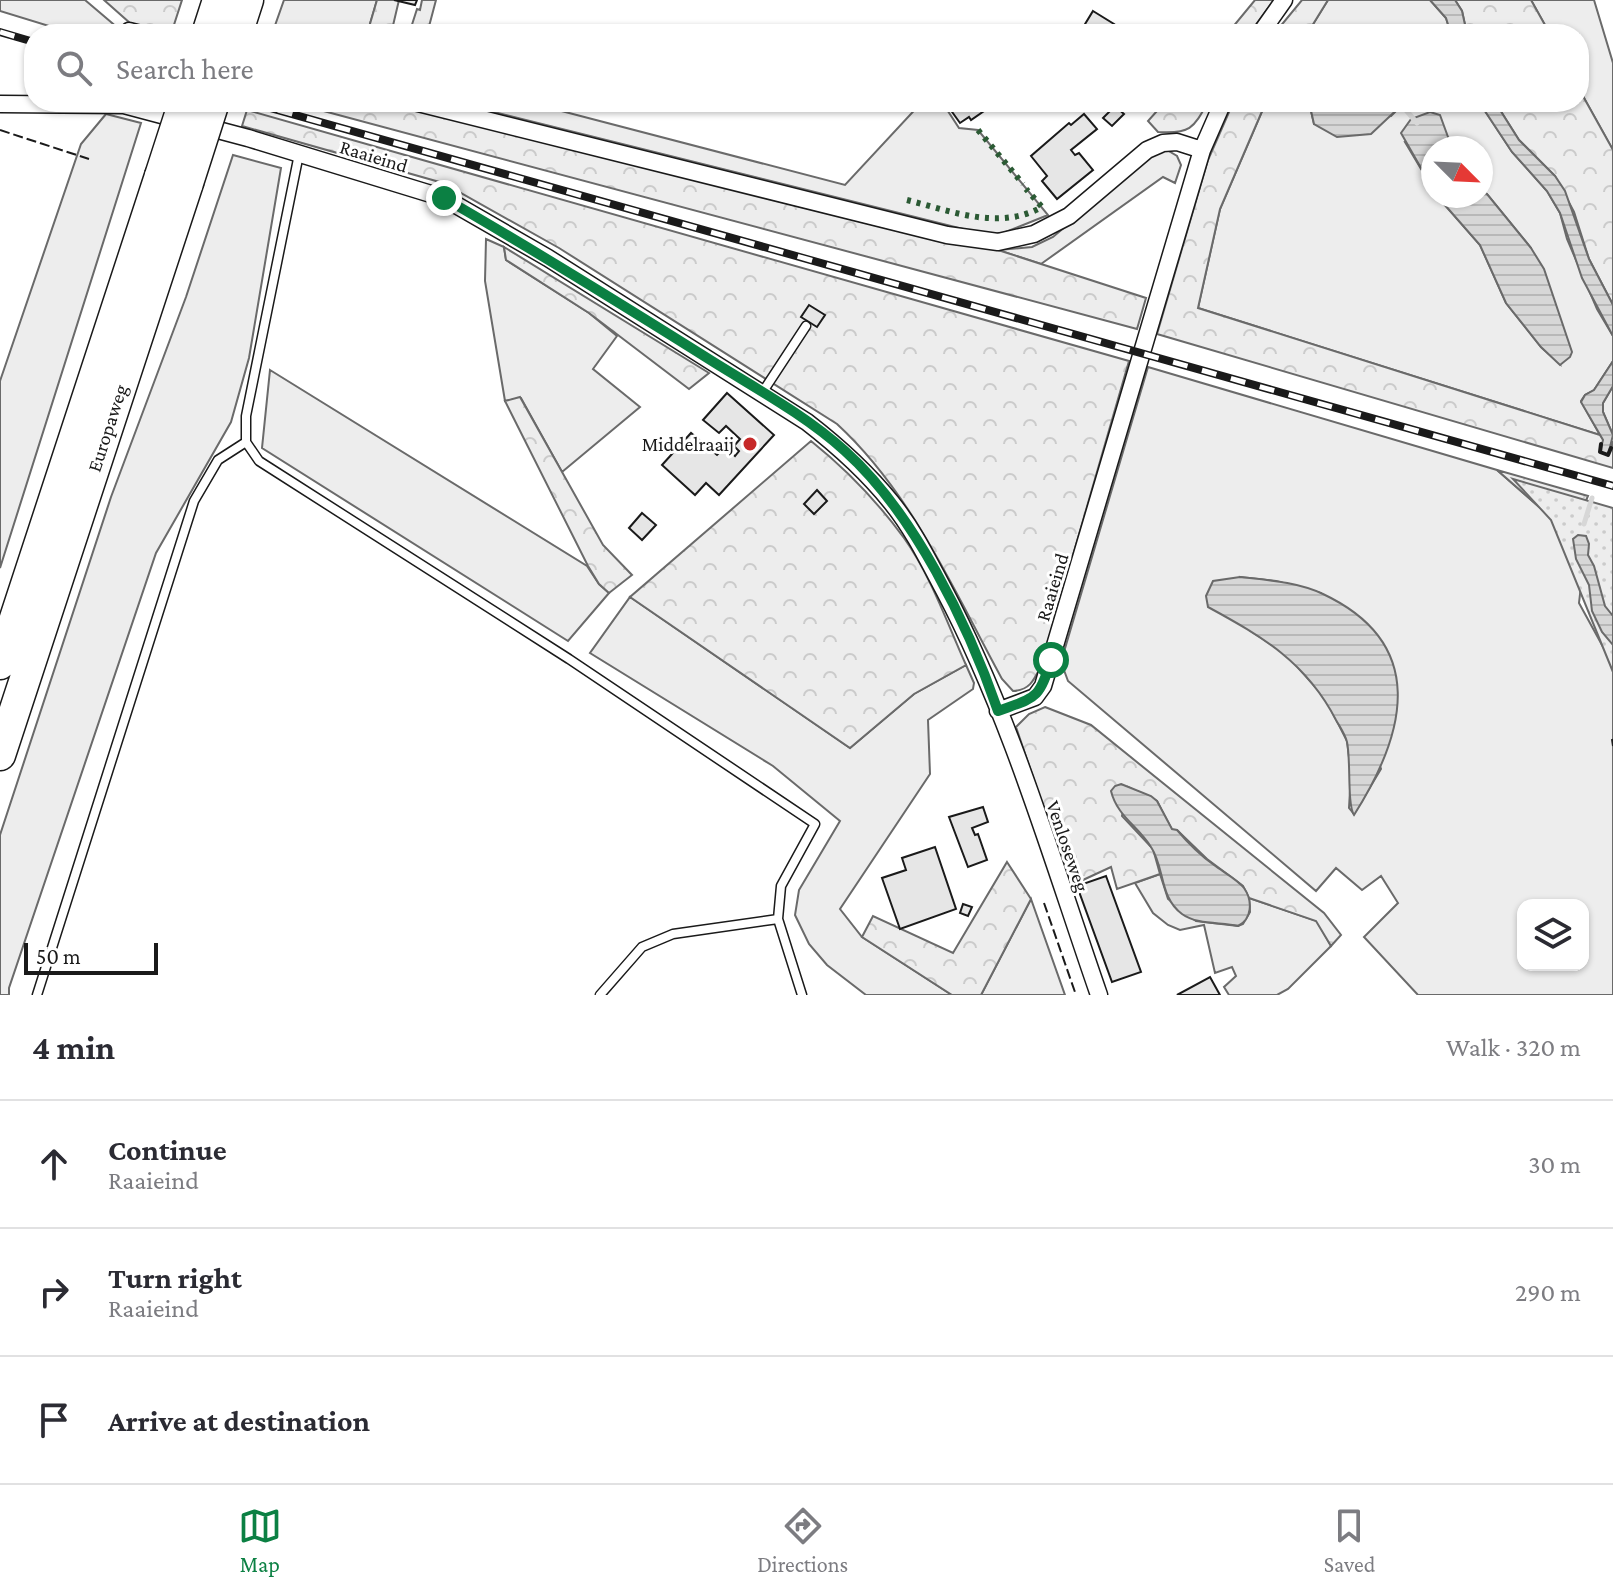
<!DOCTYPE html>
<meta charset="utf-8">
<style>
:root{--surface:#fff;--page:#f7f7f7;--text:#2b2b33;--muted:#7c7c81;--line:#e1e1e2;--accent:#0b8043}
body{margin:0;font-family:"Crimson Pro",serif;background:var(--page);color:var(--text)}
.controls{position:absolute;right:24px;bottom:24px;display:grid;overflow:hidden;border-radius:16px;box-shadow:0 2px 6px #0004}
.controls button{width:72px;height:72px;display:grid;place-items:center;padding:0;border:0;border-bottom:2px solid var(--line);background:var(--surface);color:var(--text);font:40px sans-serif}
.compass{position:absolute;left:1421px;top:136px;width:72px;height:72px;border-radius:50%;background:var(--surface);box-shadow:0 2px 6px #0004;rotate:114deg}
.scale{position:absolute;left:24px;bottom:20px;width:134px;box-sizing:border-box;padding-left:8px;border:4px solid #1a1a1a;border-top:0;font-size:22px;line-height:28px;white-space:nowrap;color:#1a1a1a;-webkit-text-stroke:6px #fff;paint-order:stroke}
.stop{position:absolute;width:24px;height:24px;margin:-18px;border:6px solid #0b8043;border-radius:50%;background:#fff}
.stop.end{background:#0b8043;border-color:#fff;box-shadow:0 2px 8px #0008}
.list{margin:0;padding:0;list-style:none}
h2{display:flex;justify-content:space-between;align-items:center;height:104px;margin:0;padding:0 32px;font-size:34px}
h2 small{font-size:26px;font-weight:400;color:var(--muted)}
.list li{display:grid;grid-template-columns:52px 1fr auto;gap:24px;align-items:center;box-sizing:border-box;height:128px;padding:0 32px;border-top:2px solid var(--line)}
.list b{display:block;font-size:30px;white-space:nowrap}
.list p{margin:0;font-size:26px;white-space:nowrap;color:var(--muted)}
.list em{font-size:26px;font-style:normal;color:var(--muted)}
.icon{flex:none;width:44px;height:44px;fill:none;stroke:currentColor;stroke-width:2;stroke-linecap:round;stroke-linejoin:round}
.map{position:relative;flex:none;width:1613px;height:995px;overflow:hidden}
.search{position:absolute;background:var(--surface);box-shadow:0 2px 6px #0004;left:24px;right:24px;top:24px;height:88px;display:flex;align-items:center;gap:20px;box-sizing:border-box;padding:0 28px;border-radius:32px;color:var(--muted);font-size:30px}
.sheet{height:488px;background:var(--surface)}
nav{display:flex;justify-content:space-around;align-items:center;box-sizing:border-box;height:112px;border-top:2px solid var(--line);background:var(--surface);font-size:22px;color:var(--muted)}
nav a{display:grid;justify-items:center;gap:4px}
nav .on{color:var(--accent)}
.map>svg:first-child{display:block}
.built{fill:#ededed;stroke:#6a6a6a;stroke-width:2;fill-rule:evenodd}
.forest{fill:url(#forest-crowns);stroke:#6a6a6a;stroke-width:2}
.park{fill:url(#park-dots);stroke:#6a6a6a;stroke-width:2}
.water{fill:url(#water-rules);stroke:#6a6a6a;stroke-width:2}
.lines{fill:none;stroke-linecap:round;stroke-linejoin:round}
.stream{stroke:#d7d7d7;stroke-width:5}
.building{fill:#e6e6e6;stroke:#1a1a1a;stroke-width:2}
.service-casing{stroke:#1a1a1a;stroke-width:11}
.minor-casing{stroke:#1a1a1a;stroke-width:19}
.motorway-casing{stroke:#1a1a1a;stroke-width:33}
.service{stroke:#fff;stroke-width:8}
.minor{stroke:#fff;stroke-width:16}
.motorway{stroke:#fff;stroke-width:30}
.rail-casing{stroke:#1a1a1a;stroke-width:8}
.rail{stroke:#fff;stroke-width:5;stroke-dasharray:15;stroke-linecap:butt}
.motorway-bridge-casing{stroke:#1a1a1a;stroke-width:33;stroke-linecap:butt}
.motorway-bridge{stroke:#fff;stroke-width:30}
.hedge{stroke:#2b5a34;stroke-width:6;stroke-dasharray:4 6;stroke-linecap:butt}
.fence{stroke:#1a1a1a;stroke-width:2;stroke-dasharray:10 4;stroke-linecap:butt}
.wall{stroke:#1a1a1a;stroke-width:4}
.route{stroke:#0b8043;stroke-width:10}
.poi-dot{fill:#c62828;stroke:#fff;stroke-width:3}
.labels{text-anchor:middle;stroke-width:6;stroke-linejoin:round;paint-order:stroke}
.street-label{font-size:20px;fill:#1a1a1a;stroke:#fff}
.poi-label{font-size:20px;fill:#1a1a1a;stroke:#fff;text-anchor:end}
</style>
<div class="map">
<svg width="1613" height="995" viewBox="0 0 1613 995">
<defs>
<pattern id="forest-crowns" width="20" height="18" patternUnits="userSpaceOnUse" patternTransform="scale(2)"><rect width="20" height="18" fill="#ededed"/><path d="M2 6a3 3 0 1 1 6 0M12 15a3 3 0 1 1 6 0" fill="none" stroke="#cbcbcb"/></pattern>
<pattern id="park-dots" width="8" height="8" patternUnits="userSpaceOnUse" patternTransform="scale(2)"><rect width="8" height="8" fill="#ededed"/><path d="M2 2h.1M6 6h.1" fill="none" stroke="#cbcbcb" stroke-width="1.8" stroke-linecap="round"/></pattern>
<pattern id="water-rules" width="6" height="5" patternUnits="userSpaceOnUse" patternTransform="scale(2)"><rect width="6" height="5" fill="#d7d7d7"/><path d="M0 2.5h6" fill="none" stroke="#b8b8b8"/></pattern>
</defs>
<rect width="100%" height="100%" fill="#fff"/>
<path class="built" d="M0,0H85L125,34H75L0,11Z
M284,0H377L367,34H272Z
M1328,0H1430L1446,18L1451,34H1307Z
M1531,0H1594L1613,63V150L1579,89V34H1550Z
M454,102H527L845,185L922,102H942L959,128L978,130L1048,215L1003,233L987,235Z
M1266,102H1309L1314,124L1391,116L1405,102H1479L1512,152L1547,191L1560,213L1567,239L1597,309L1613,336V361L1594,390L1585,395L1581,401L1600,435L1198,308L1220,209ZM1447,137L1452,148H1481V191L1487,194L1531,248L1560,364L1541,347L1506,303L1480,245L1437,196H1433V189L1405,142Z
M106,114L141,123L0,568V381L81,144Z
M1167,150L1177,156L1181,165L1175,183L1163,177L1041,264L998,250L1032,247L1053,237L1151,155Z
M233,155L281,168L249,358L231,422L156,553L9,988V995H0V835L111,497L186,297Z
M486,239L504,247L506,260L589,313L617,336L593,369L640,407L562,472L521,398L505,401L485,281Z
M1148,367L1497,470L1546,513L1588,525L1579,603L1613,665V995H1418L1364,937L1398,903L1381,876L1362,890L1336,868L1316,891L1068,681L1061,662ZM1240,577L1276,581L1321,593L1381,769L1354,814L1349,808L1351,774L1347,741L1325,698L1287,655L1249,630ZM1523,905H1583V965H1523Z
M270,370L587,566L599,584L609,593L568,641L262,448Z
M1613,386V435L1603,412V403Z
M630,597L850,748L914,694L966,665L974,683L973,689L928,720L930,774L840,909L862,937L952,995H866L827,965L809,944L795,915L799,890L840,821L773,766L590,653Z
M1160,874L1168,899L1196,921L1238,926L1243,924L1250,912L1249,898L1317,921L1331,946L1288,989L1277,995H1229L1224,987L1236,976L1232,967L1215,973L1204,925L1180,930L1168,925L1153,913L1135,883Z
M1031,899L1065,995H981Z"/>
<path class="forest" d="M104,0H182L171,34L130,23Z
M377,0H399L391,34H367Z
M422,0H436L427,34H409L417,9L420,10Z
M1255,0H1274L1249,34H1227Z
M1302,0H1328L1307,34H1274Z
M1455,0H1531L1550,34H1467L1462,11Z
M1579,89L1613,150V305L1589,259L1574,212L1555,176L1519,140L1495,102H1579Z
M290,102H387L932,239L998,250L1146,298L1137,329Z
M1165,102H1208C1193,129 1190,134 1158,132L1148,121Z
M1266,102L1220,209L1198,308L1600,435L1611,448L1613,441V468L1157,334L1208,160L1233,103Z
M247,110L1129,361L1041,666C1034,680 1030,690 1013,691L1002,679C954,591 912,493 837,424L559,248L443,183L242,126Z
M504,247L709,373L689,389L589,313L506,260Z
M520,397L603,545L632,575L609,593L599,584L588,566L505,401Z
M811,441C846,469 877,501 904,538C931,576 947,623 966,665L914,694L850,748L630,597Z
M1497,470L1588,496L1583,508L1546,513Z
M1045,707L1091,725L1324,913L1341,935L1331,946L1316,921L1249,898L1243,886L1207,859L1177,830H1172L1157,801L1128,787L1122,816L1153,849L1160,874L1117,889L1111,867L1070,886L1016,727L1029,714Z
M1007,862L1031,899L981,995H952L862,937L873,916L953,953Z"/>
<path class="park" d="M1513,479L1613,508V672L1551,520Z"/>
<path class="water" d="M1430,0H1455L1462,11L1467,34H1451L1446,18Z
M1309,102H1405L1371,134L1337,137L1314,124Z
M1479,102H1495L1519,140L1555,176L1565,191L1589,259L1613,305V336L1582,278L1560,213L1547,191L1512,152Z
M1430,112L1440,115L1452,148H1433V189L1401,133L1411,119Z
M1481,191L1487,194L1531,248L1544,269L1572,352L1570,357L1560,365L1541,347L1506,303L1480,245L1437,196H1481Z
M1613,361V386L1603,403V412L1613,435L1608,455L1600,452L1603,440L1581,402L1585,395L1594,390Z
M1578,535L1586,536L1589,544L1588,555L1594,566L1605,606L1613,616V645L1602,632L1592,611L1589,585L1576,559L1573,539Z
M1240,577C1267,580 1298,582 1323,594C1429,644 1406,733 1354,815C1347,805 1351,759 1347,742C1345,734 1340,727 1336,720C1306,662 1263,637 1208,607L1206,596L1213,581Z
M1121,784L1151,796L1157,801L1172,829L1177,830C1188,843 1200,855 1214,865C1223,872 1237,879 1244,888C1253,901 1252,919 1238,926C1221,922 1197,925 1182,914C1159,897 1165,868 1151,847C1138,826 1117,816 1111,791L1115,786Z"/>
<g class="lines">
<path class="stream" d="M1399,102L1417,123
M1584,524L1592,498"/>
</g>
<path class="building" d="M394,0H417L415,5Z
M1093,11L1114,24L1107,34H1079Z
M945,102H997L971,120L969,117L960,123Z
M1115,106L1124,114L1112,126L1103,118Z
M1084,114L1097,129L1071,150L1075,155L1079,153L1093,170L1057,199L1042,181L1047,176L1031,156L1069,123L1071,125Z
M809,305L825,315L817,327L801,317Z
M727,393L774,435L719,495L706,483L695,495L662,465L691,433L717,455L725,447L735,456L739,451L734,446L740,439L726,426L719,433L703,420Z
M817,490L827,501L814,514L804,504Z
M642,513L656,525L642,540L629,528Z
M983,807L988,822L972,828L975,835L978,834L987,860L968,867L949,817Z
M935,847L956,909L900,929L882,878L906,870L902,858Z
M1106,876L1141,972L1112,982L1077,886Z
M963,904L972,907L968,916L960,913Z
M1210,977L1220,995H1177Z"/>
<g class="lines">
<g class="service-casing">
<path id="service" d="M299,154L246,416V442L259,461L569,659L815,824L781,886L778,919L802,995
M762,393L806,326
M37,995L194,501L218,460L246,442
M600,995L642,947L673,934L778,919"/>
</g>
<g class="minor-casing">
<path id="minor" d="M129,31L141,34
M1260,34L1284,0
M414,102L947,235L998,242L1034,234L1069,216L1147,150L1163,143L1177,142L1202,150
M0,104L124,105L248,138L444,198L548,258L807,422C838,446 866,471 891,502C913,529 928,560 944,590C1011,717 1052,860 1099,995
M998,711L1035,697L1043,686L1202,150L1223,102"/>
</g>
<g class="motorway-casing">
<path id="motorway" d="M207,34L218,0
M237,34L248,0
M0,664L160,176
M0,755L188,183"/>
</g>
<use href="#service" class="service"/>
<use href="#minor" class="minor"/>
<use href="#motorway" class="motorway"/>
<g class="rail-casing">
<path id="rail" d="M0,32L34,42
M249,102L1613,486"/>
</g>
<use href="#rail" class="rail"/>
<g class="motorway-bridge-casing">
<path id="motorway-bridge" d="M160,176L184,102
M188,183L214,102"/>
</g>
<use href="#motorway-bridge" class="motorway-bridge"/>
<path class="hedge" d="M978,130L1023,184
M907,200C951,211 999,231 1042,207L1026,189"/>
<path class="fence" d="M0,130L89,159
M1612,739L1613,746
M1044,903L1076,995"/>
<path class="wall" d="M1601,444L1600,452L1608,455L1611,448"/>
</g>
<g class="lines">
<path class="route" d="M444,198C532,249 618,302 704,356C751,386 803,413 845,451C914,513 968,624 998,711C1036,697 1039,700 1051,660"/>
</g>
<circle class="poi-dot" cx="750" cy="444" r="8"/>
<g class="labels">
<g class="street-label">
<text transform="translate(374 156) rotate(17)" y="7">Raaieind</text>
<text transform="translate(107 428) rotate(-72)" y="7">Europaweg</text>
<text transform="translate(1052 587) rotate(-73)" y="7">Raaieind</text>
<text transform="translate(1068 846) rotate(71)" y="7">Venloseweg</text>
</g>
<g class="poi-label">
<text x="734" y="451">Middelraaij</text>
</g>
</g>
</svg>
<div class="controls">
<button><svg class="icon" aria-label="layers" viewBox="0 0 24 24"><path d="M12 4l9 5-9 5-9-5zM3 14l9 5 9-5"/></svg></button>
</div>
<svg class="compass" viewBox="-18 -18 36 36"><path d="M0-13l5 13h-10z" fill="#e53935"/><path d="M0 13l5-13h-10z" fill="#7c7c81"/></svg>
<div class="scale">50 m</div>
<div class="stop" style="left:1051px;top:660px"></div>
<div class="stop end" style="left:444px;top:198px"></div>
<div class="search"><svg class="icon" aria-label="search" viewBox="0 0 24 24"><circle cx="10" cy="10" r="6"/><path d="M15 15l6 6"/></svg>Search here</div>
</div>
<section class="sheet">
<h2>4 min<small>Walk · 320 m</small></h2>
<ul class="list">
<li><svg class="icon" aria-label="ahead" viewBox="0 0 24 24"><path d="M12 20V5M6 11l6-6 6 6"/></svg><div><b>Continue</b><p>Raaieind</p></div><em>30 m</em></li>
<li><svg class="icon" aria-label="right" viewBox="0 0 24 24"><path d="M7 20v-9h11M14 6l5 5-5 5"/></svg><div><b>Turn right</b><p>Raaieind</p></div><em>290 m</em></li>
<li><svg class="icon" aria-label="arrive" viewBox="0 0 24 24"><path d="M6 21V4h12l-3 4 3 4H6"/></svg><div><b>Arrive at destination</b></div></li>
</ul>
</section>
<nav>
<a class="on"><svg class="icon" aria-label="map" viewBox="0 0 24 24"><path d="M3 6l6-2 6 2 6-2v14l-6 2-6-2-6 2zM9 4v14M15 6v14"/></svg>Map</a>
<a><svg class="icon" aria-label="directions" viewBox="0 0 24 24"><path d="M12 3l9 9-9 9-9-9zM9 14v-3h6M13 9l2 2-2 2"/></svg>Directions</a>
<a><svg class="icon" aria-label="saved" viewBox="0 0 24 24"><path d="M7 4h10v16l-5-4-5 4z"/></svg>Saved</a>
</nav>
